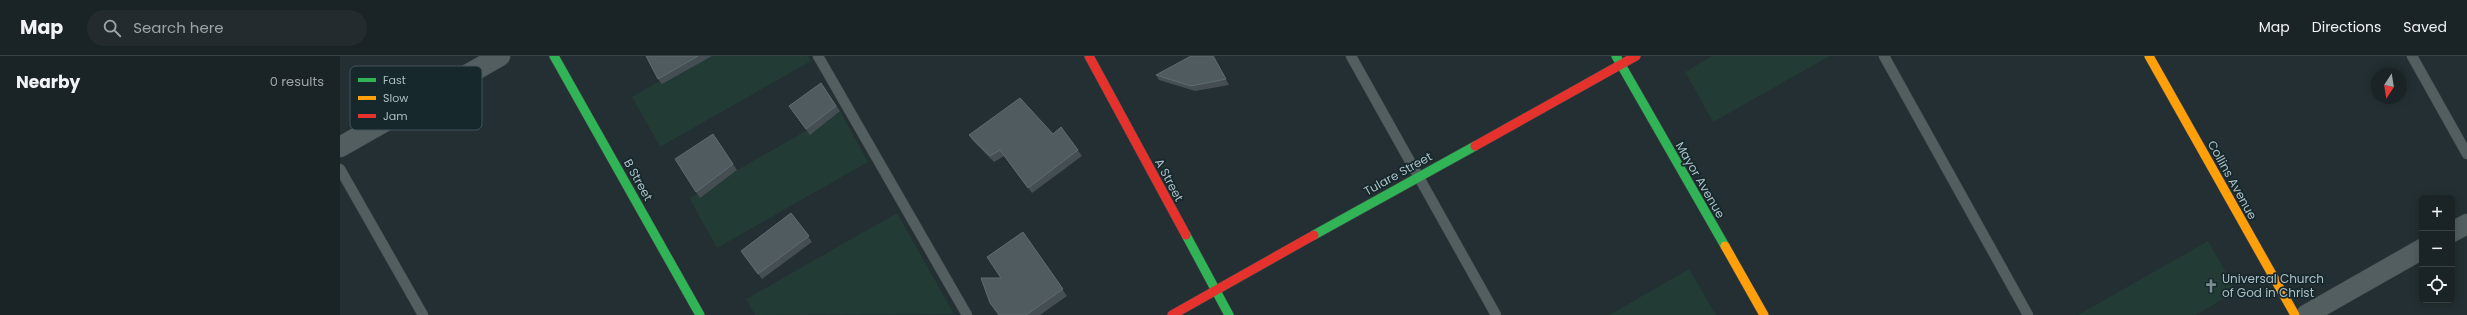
<!DOCTYPE html>
<meta charset="utf-8">
<style>
:root{--surface:#1a2326;--page:#232b2e;--text:#f1f3f6;--muted:#9fa4a7;--line:#384043}
body{margin:0;font-family:Poppins,sans-serif;background:var(--page);color:var(--text)}
.controls{position:absolute;right:12px;bottom:12px;display:grid;overflow:hidden;border-radius:6px;box-shadow:0 2px 10px #0003}
.controls button{width:36px;height:36px;display:grid;place-items:center;padding:0;border:0;border-bottom:1px solid var(--line);background:var(--surface);color:var(--text);font:20px sans-serif}
.compass{position:absolute;left:2031px;top:12px;width:36px;height:36px;border-radius:50%;background:var(--surface);box-shadow:0 2px 10px #0003;rotate:192deg}
.list{margin:0;padding:0;list-style:none}
h2{display:flex;justify-content:space-between;align-items:center;height:52px;margin:0;padding:0 16px;font-size:17px}
h2 small{font-size:13px;font-weight:400;color:var(--muted)}
.icon{flex:none;width:22px;height:22px;fill:none;stroke:currentColor;stroke-width:2;stroke-linecap:round;stroke-linejoin:round}
.map{position:relative;flex:none;width:2127px;height:259px;overflow:hidden}
header{display:flex;align-items:center;gap:24px;box-sizing:border-box;height:56px;padding:0 20px;background:var(--surface);border-bottom:1px solid var(--line)}
header strong{font-size:19px}
nav{display:flex;gap:22px;margin-inline-start:auto;font-size:14px}
.search{width:280px;height:36px;background:var(--page);display:flex;align-items:center;gap:10px;box-sizing:border-box;padding:0 14px;border-radius:22px;color:var(--muted);font-size:15px}
main{display:flex}
aside{flex:1;background:var(--surface)}
.map>svg:first-child{display:block}
.green{fill:#223b34}
.lines{fill:none;stroke-linecap:round;stroke-linejoin:round}
.lane-casing{stroke:#414a4d;stroke-width:11}
.street-casing{stroke:#414a4d;stroke-width:21}
.fast-casing{stroke:#414a4d;stroke-width:10}
.slow-casing{stroke:#414a4d;stroke-width:10}
.jam-casing{stroke:#414a4d;stroke-width:10}
.lane{stroke:#525e60;stroke-width:10}
.street{stroke:#525e60;stroke-width:20}
.fast{stroke:#30b455;stroke-width:9}
.slow{stroke:#ff9f0a;stroke-width:9}
.jam{stroke:#e5322d;stroke-width:9}
.wall{fill:#454f53}
.shaded-wall{fill:#333d40}
.building{fill:#505b5f;stroke:#5e6b6f}
.labels{text-anchor:middle;stroke-width:3.5;stroke-linejoin:round;paint-order:stroke}
.street-label{font-size:12px;fill:#abbfc5;stroke:#17282c}
.poi-label{font-size:12px;fill:#abbfc5;stroke:#17282c;text-anchor:start}
.key{fill:#17282c;stroke:#43555a;stroke-width:1}
.key-label{font-size:11px;fill:#abbfc5}
</style>
<header>
<strong>Map</strong>
<div class="search"><svg class="icon" aria-label="search" viewBox="0 0 24 24"><circle cx="10" cy="10" r="6"/><path d="M15 15l6 6"/></svg>Search here</div>
<nav><a>Map</a><a>Directions</a><a>Saved</a></nav>
</header>
<main>
<aside>
<h2>Nearby<small>0 results</small></h2>
<ul class="list">
</ul>
</aside>
<div class="map">
<svg width="2127" height="259" viewBox="0 0 2127 259">
<rect width="100%" height="100%" fill="#232f32"/>
<path class="green" d="M363,0H468L471,5L320,91L292,41Z
M1372,0H1490L1373,66L1345,16Z
M500,55L528,106L377,192L349,142Z
M557,157L614,258L415,259L406,243Z
M1868,185L1897,235L1856,259H1738Z
M1349,213L1376,259H1269Z"/>
<g class="lines">
<g class="lane-casing">
<path id="lane" d="M478,0L627,259
M1011,0L1156,259
M1544,0L1688,259
M2072,0L2127,98
M0,113L83,259"/>
</g>
<g class="street-casing">
<path id="street" d="M0,91L160,0
M2112,176L2127,168
M1966,259L2082,193"/>
</g>
<g class="fast-casing">
<path id="fast" d="M214,0L360,259
M1276,0L1385,190
M846,179L889,259
M974,179L1135,90"/>
</g>
<g class="slow-casing">
<path id="slow" d="M1809,0L1955,259
M1385,190L1424,259"/>
</g>
<g class="jam-casing">
<path id="jam" d="M749,0L846,179
M1135,90L1296,0
M832,259L974,179"/>
</g>
<use href="#lane" class="lane"/>
<use href="#street" class="street"/>
<use href="#fast" class="fast"/>
<use href="#slow" class="slow"/>
<use href="#jam" class="jam"/>
</g>
<path class="wall" d="M306,0H372L322,28L318,23Z
M851,0H874L889,29L855,35L819,24L816,19Z
M481,27L500,55L470,79L449,50Z
M721,71L742,100L692,137L664,100L654,106L633,85L629,79L713,78Z
M373,78L397,114L360,142L356,136Z
M451,157L472,186L422,223L401,195Z
M683,176L727,240L700,259H659Z"/>
<path class="shaded-wall" d="M873,0H874L889,29L886,23Z"/>
<path class="building" d="M306,0H358L318,23Z
M851,0H873L886,23L851,30L816,19Z
M481,27L496,50L466,73L449,50Z
M680,42L713,78L721,71L738,94L688,132L660,94L650,100L629,79Z
M373,78L393,108L356,136L335,103Z
M451,157L469,180L418,218L401,195Z
M683,176L723,233L686,259H659L650,247L641,222H661L647,201Z"/>
<defs>
<g id="church-bare" transform="scale(1.08)"><path d="M-1.2-6h2.4v3.5h3.3v2.4h-3.3V6h-2.4V-.1h-3.3v-2.4h3.3Z" fill="#7b8d92" stroke="#17282c" stroke-width="2.5" paint-order="stroke"/></g>
</defs>
<g fill-rule="evenodd">
<use href="#church-bare" x="1871" y="230"/>
</g>
<g class="labels">
<g class="street-label">
<text transform="translate(1058 118) rotate(-29)" y="4">Tulare Street</text>
<text transform="translate(298 124) rotate(61)" y="4">B Street</text>
<text transform="translate(829 124) rotate(62)" y="4">A Street</text>
<text transform="translate(1360 124) rotate(60)" y="4">Mayor Avenue</text>
<text transform="translate(1892 124) rotate(61)" y="4">Collins Avenue</text>
</g>
<g class="poi-label">
<text x="1882" y="227">Universal Church<tspan x="1882" dy="14">of God in Christ</tspan></text>
</g>
</g>
<rect x="10" y="10" width="132" height="64" rx="6" class="key"/>
<rect x="18" y="22" width="18" height="4" fill="#30b455"/>
<rect x="18" y="40" width="18" height="4" fill="#ff9f0a"/>
<rect x="18" y="58" width="18" height="4" fill="#e5322d"/>
<g class="key-label">
<text x="43" y="28">Fast</text>
<text x="43" y="46">Slow</text>
<text x="43" y="64">Jam</text>
</g>
</svg>
<div class="controls">
<button>+</button>
<button>−</button>
<button><svg class="icon" aria-label="locate" viewBox="0 0 24 24"><circle cx="12" cy="12" r="6"/><path d="M12 2v4M12 18v4M2 12h4M18 12h4"/></svg></button>
</div>
<svg class="compass" viewBox="-18 -18 36 36"><path d="M0-13l5 13h-10z" fill="#e53935"/><path d="M0 13l5-13h-10z" fill="#9fa4a7"/></svg>
</div>
</main>
